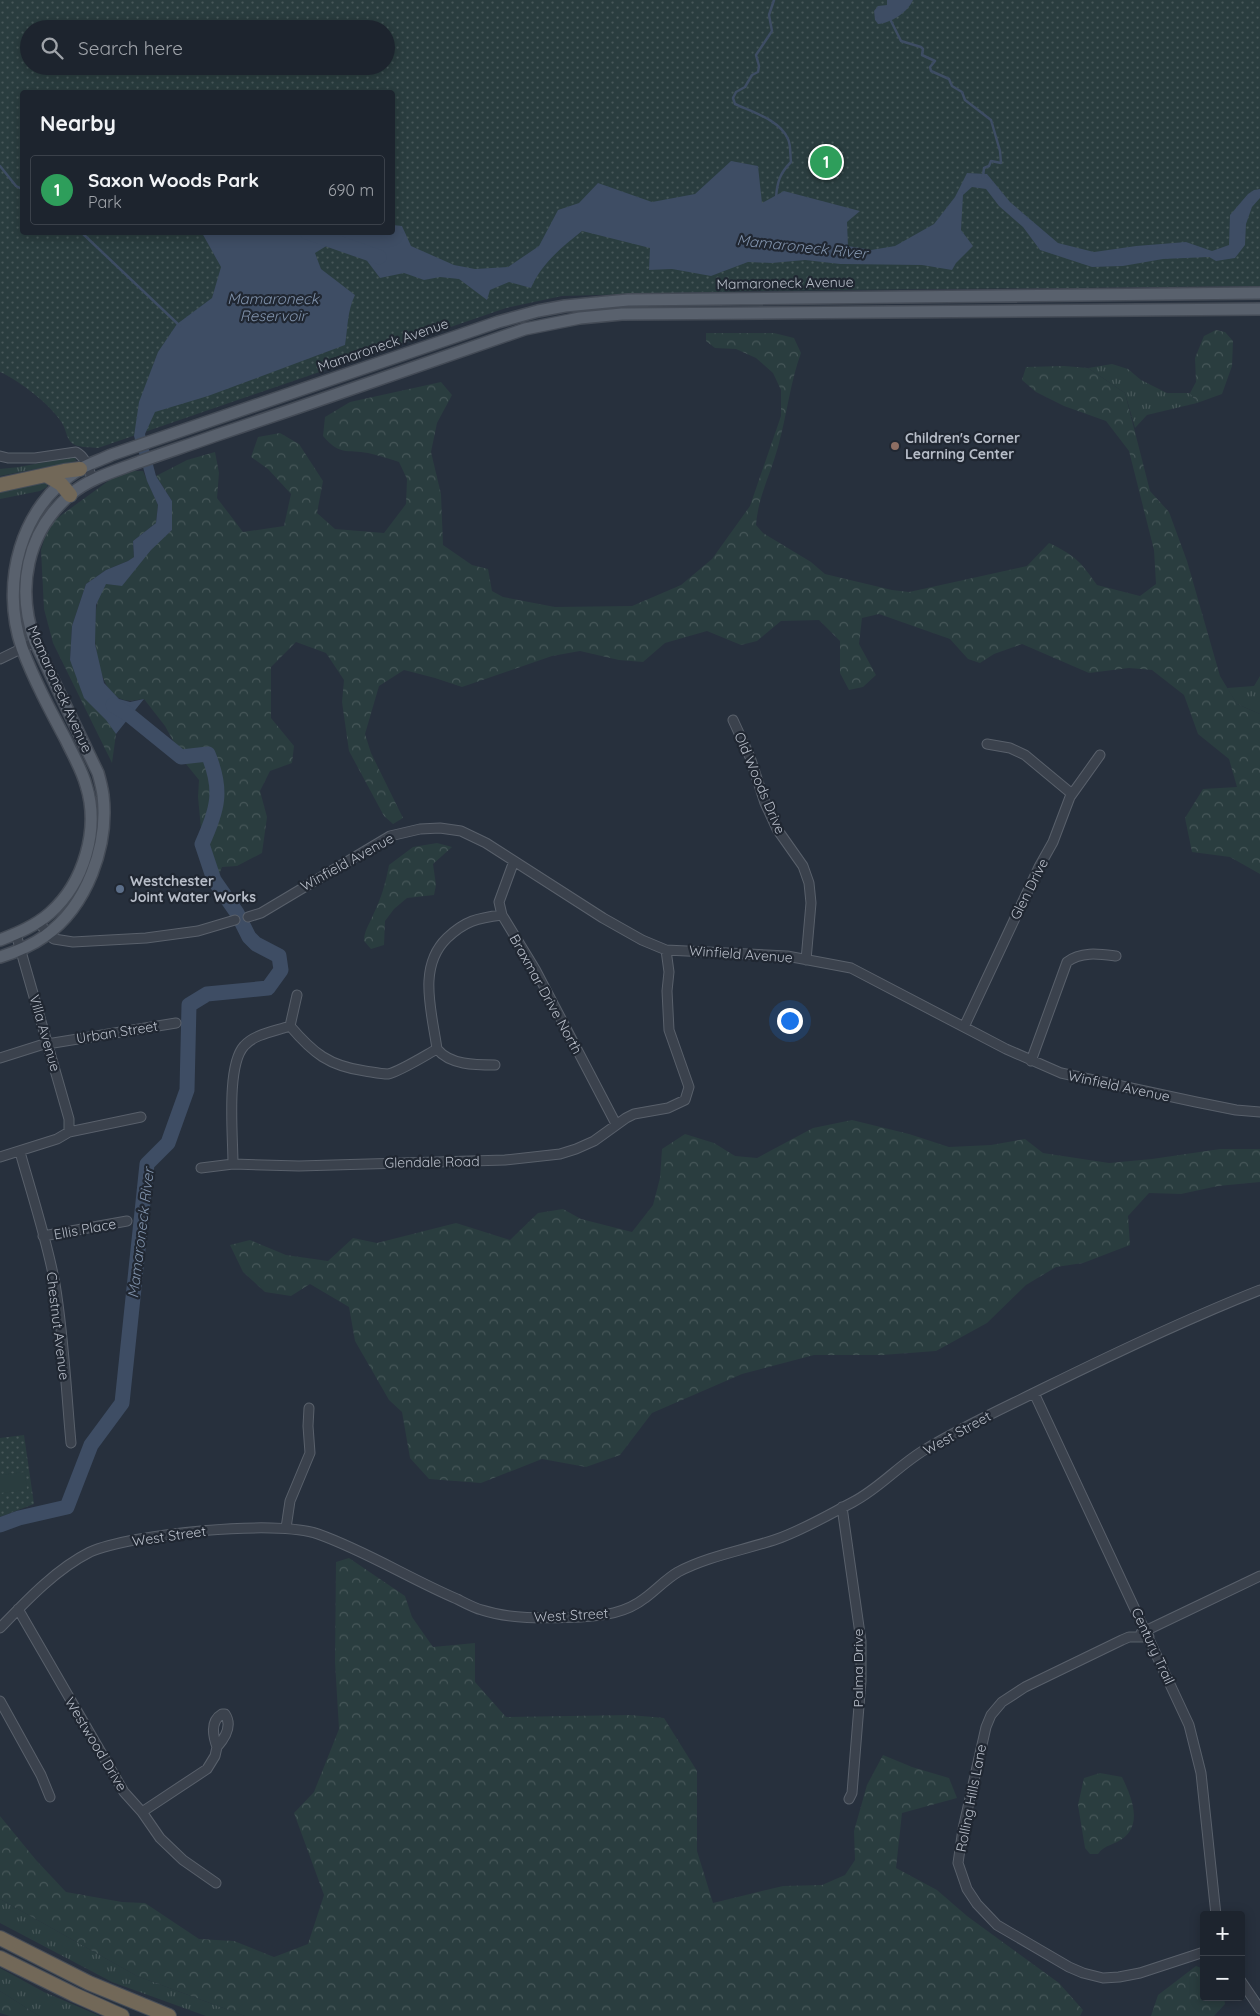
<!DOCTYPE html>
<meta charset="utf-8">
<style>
:root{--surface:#1d242e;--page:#252c36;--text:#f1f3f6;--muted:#a0a4aa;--line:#3b414a;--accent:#95b7ef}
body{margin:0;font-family:Quicksand,sans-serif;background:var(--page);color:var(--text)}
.controls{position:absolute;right:15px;bottom:15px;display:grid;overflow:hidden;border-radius:5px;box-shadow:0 2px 12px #0003}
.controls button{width:45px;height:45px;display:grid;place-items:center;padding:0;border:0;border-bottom:1px solid var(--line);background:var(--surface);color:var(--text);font:25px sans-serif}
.you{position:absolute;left:789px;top:1020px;width:18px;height:18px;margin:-12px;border:4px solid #fff;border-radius:50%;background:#1a73e8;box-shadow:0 0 0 8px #1a73e833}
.badge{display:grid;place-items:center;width:32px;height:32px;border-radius:50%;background:var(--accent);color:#fff;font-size:16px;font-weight:700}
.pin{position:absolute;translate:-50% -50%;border:2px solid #fff;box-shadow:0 1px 5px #0006}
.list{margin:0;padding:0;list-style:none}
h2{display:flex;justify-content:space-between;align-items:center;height:65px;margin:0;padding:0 20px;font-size:21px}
h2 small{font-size:16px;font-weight:400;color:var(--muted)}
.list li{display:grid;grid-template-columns:32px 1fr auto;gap:15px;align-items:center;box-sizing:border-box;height:70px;margin:0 10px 10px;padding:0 10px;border:1px solid var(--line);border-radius:5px}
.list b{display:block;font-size:19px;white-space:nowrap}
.list p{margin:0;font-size:16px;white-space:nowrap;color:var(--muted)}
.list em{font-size:16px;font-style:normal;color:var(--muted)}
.icon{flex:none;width:28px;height:28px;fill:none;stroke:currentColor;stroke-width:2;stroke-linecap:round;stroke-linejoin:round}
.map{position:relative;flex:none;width:1260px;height:2016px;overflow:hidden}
.search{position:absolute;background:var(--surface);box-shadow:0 2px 12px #0003;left:20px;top:20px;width:375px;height:55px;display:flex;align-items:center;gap:12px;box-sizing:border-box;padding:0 18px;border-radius:28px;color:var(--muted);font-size:19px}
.panel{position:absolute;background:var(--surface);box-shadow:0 2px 12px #0003;left:20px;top:90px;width:375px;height:145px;border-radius:5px}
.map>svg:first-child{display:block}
.grass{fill:url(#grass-tufts)}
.forest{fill:url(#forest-crowns)}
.park{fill:url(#park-dots);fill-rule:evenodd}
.garden{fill:#2a3d3f}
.water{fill:#3e4d64}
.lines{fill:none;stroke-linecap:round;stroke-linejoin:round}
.stream{stroke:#3e4d64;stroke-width:2.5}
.river{stroke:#3e4d64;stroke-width:15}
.minor-casing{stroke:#59606b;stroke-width:11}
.major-casing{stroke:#444b56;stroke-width:14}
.highway-casing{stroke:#464d58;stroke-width:16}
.minor{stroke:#3b424d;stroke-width:9}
.major{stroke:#59616d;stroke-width:11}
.highway{stroke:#726858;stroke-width:14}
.education-dot{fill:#8d6e63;stroke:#202732;stroke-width:2}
.service-dot{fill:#5c6f8a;stroke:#202732;stroke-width:2}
.labels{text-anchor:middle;stroke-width:4.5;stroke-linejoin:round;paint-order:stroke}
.street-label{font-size:14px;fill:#b7bdc8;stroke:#202732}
.poi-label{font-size:14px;font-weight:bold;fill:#b7bdc8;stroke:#202732;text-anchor:start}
.water-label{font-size:15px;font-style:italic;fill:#8193ac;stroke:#202732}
</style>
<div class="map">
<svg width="1260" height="2016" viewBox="0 0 1260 2016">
<defs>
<pattern id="grass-tufts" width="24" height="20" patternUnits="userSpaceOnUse" patternTransform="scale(1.25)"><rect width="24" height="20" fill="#2a3d3f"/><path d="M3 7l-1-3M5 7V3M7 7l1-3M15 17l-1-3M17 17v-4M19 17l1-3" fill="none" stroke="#475759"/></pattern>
<pattern id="forest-crowns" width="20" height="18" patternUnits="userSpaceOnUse" patternTransform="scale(1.25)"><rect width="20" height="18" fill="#2a3d3f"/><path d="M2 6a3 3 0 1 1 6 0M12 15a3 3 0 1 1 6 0" fill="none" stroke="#475759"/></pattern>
<pattern id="park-dots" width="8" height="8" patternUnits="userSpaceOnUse" patternTransform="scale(1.25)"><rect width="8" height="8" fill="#2a3d3f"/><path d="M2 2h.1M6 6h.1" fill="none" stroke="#475759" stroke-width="1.8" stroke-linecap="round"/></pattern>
</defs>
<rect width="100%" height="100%" fill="#27303d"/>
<path class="grass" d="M1112,364L1128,369L1141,380L1167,393H1190L1197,403L1147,415L1135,428L1125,393L1088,368Z
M71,457H75L76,461L0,476V469L19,467Z
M43,483H47V487L40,491L0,499V490Z
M1260,676V714L1237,704L1227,688L1254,686Z
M0,1899L137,1976L245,2016H206L112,1982L0,1923Z
M0,1968L44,1992L100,2016H40L36,2014L0,1991Z"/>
<path class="forest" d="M1216,330L1225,332L1233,341L1232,366L1222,394L1197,403L1190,393L1196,382L1195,358L1204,336Z
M706,333H774L794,338L801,353C790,383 787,415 778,447C771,473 758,497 756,525L763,533L811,562L825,574L892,590L909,592L1027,566L1049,543C1076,556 1080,561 1097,585L1140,596L1156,584L1154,550L1129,451L1106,421L1064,406L1036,392L1022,380L1026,367L1064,366L1088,368L1125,393L1150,491L1169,512L1187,561L1220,676L1237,704L1260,714V874L1230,857L1192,852L1185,818L1203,789L1237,787L1229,759L1198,734L1184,695L1152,670L1129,668L1089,673L1022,644L994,654L980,663L968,659L950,639L879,614L862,618L859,644L876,675L863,687L849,690L840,673V641L819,620L781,621L757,641L741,645L707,631L665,643L643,662L619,660L580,651L552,656L462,687L435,678L404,670L379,686L365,734L371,753L403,818L393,824L384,816L349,751L342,702L344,680L326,653L296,642L271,667V718L294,746L292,763L270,771L260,791L267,817L262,853L237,866L222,867L213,890L206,882L198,797L199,780L186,764L165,726L144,699C136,700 129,702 121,699C92,688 87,605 106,583C112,576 123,570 131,565C145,554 158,542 172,530V501L156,476L187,460L215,452L219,473L217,498L243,532L284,526L291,494L268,469L251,457L258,437L280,433L299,444L323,481L317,513L335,529L384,533L406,504L407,479L399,462C390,459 381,456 372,454C350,448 341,458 323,436L325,417L350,402L441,382L452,395L437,423L431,452L441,494L443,545L472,565L488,569L492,591L503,597L555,607L632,606L681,585L712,559L750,506L781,416V390L773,373L756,358L736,349L715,348L706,341Z
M129,471H143L158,505L156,523L133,541L134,557L128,561L106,570L86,584L72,626L70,660L116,734L112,763L53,643L44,609L41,550L49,524L111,479Z
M437,843L452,847L433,864L436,885L434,895L407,898L394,909L385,921L384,945L371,949L364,941C364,931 369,925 373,915C381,899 386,882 389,865L413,847Z
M852,1120L909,1134L949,1147L991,1145L1025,1139L1043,1153L1109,1163L1152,1159L1220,1149H1260V1182L1218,1186L1181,1194L1149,1193L1128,1216L1130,1245L1083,1263L1056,1267L1026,1285L987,1323L936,1351L882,1355H814L742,1374L652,1413L620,1455L586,1467L542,1459L481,1483L429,1479L410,1458L402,1412L389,1400L355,1341L349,1307L310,1284L291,1296L265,1292L243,1272L230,1245L250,1240L286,1255L328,1261L353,1238L377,1243L456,1223L510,1240L538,1213L563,1209L581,1219L632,1232L653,1205L660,1178L662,1149L685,1134L714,1143L735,1156L757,1158L813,1128Z
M349,1558L405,1596L412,1617L433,1647L475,1643V1682L506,1717L630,1715L664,1718L697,1771V1851L713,1903L783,1886L822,1885L845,1875L855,1860L854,1831L867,1785L883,1755L912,1767L949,1778L957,1798L902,1813L896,1868L937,1890L967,1916L1059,1983L1083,2010L1080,2016H245L137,1976L0,1899V1816L36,1860L66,1892L122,1902L145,1903L199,1939L234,1941L274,1957L308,1944L324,1895L294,1813L314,1792L339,1729L335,1662L336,1562Z
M1100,1773L1122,1777C1132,1798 1145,1828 1117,1842C1109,1846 1104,1846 1098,1854H1090L1085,1848L1078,1805L1084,1778Z
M1196,1966L1204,1969V1997H1224L1225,2004L1214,2016H1151L1158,1995Z
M0,1991L36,2014L40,2016H10L0,2013Z"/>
<path class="park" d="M0,0H1260V286L749,291L562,296L506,308L98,448C91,447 82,448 75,445C66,441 67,431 62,423C51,405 20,381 0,372ZM29,29H386V66H29ZM22,92H392V232H22Z
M24,1435L34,1504L0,1517V1438Z"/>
<path class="garden" d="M25,1472L27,1490L0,1493V1475Z"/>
<path class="water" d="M887,0H913C908,12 891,23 878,24L875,20L874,11L878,6L887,5Z
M731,161L758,166L762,203L784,191L860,211L847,222L848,246L871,250L895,246L934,224L955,197L967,173L987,174L1010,202L1058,243L1094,252L1136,246L1186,242L1212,251L1229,245L1230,215L1248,194L1254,190L1260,189V198L1252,207L1246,224L1245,245L1235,258L1216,261L1209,257L1163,259L1123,266L1092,267L1040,250L1023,227L999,206L986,189L972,187L963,195L961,230L973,246L956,263L952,270L922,265L840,264L805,260L772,263L748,262L711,276L672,269L649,270L650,248L582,231C561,248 542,263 531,288L509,282L490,290L487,300L459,279L440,277L424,280L404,273L380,278L355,245L333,242L315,253L321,269L355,295C347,312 348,327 345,345L208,396L155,412L145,434L156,476L172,501V530L151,550L122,586L106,584L96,605L95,644L104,683L119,699L130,702L144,699L116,734L106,720L84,698L70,660L72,626L86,584L106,570L128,561L134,557L133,541L156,523L158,505L147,481L134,436L139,402L158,352L177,324L212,298L221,267L202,233L392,232L393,225L402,226L411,246L454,265L475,269L508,267L539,246L558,210L579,203L598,183L652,202L695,194Z"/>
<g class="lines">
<path class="stream" d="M774,0L769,15L772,31L756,55L759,66L758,72L752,75L745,87L736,92L733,98L735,104C752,112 780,120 788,139C791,145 790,155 791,162C780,173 777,182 776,198
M891,21L901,41L921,47L923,49L922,55L935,61L930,67L931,71L949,79L952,86L962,92L965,100L991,120L1000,151L1001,163L991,161L989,166L984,168L983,177
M0,166L16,186L22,189
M81,232L180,326"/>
<path class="river" d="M307,232L379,257
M0,1525L19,1518L67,1507L91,1445L122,1403L147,1164L168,1143L187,1090L189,1005L207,994L268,988L281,970L279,956L256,944L249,937L237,913L214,880L202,844C218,809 223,790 208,754L181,757L128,714L113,705"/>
<g class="minor-casing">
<path id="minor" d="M0,456L8,458H35L76,452C86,457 89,470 93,481
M0,659L35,642
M733,720L750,757L765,803L777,829L803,866L809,883L811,903L806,960
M987,744L1010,748L1025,755L1072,794
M514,861L499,902L502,915L535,969L616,1124
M248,917L261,913L390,836L420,829L440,828L461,831L486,843L603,918L642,940L666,950L787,956L851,968L1006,1049L1061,1073L1196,1102L1236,1110L1260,1112
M39,921L47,934L54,939L73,942L146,938L198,931L235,920
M16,934L69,1119V1132
M290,1026L297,995
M964,1027L1039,867L1053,842L1070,797L1100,755
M437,1049C450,1065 475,1065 495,1065
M0,1058L41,1045L176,1023
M1031,1061L1067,962C1081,951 1100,954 1116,956
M20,1152C32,1195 47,1240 55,1284C64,1337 66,1390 71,1443
M0,1157L57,1139L69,1132L141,1117
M233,1164C233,1136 226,1066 244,1046C254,1034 276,1031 290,1026C313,1053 329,1066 365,1071C372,1072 381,1074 388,1074C399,1072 426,1055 437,1049C432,1012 417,967 447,938C465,921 477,918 502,915
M201,1168L233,1164L299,1166L505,1160L560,1154L576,1149L594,1141L626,1118L634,1114L668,1108L685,1100L689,1087L669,1030L667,991L669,972L666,950
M43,1236L127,1221
M1034,1393L1189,1725L1201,1773L1216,1915
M842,1507L861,1641V1681L852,1793L849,1799
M286,1528L290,1501L310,1453L308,1426L309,1408
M18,1609L124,1792L142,1812L160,1838L183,1860L216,1883
M0,1628C26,1601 56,1569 90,1552C130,1534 277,1519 318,1534C366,1551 410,1579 457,1599C465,1603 474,1608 482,1610C513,1620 548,1618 580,1617C603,1616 626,1613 645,1598C656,1590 666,1579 678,1572C708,1556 745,1550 777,1539C803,1530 828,1515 853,1502C880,1488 900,1464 926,1449C964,1426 1004,1408 1044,1388C1115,1353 1186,1319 1260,1290
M1141,1633L1260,1576
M1149,1637H1129L1122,1640L1025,1687L1002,1702L991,1715L986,1727L963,1829L958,1863L967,1889L977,1904L997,1925L1069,1967L1083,1973L1103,1978L1119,1977L1140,1973L1204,1952
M0,1701L41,1775L50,1797
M222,1714H225C233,1726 225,1738 217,1747C213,1736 210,1721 222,1714Z
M142,1812L207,1769L215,1756L217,1747
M1241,1981L1260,2009"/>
</g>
<g class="major-casing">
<path id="major" d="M0,940C18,933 35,926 50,913C84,883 100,829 86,785C82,770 73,755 66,740C50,710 34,680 22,648C0,583 20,506 80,469C90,463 101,460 111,455L498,322L538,311L565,306L628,300L1260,293
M0,957C16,952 31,946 45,936C87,906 109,846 103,795C102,788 100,780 98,773L35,642C16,589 26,532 71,494C90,478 116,471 139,462C164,453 189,445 214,436C318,401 422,365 525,329L580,318L622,314L1260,309"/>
</g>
<g class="highway-casing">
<path id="highway" d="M46,475L61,484L70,495
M0,485L64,471L80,469
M0,1938L89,1983L169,2016
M0,1958L75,1995L122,2016"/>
</g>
<use href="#minor" class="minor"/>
<use href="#major" class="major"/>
<use href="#highway" class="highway"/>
</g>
<circle class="education-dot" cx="895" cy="446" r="5"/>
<circle class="service-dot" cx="120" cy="889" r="5"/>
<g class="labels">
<g class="street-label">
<text transform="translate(785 283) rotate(-1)" y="5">Mamaroneck Avenue</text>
<text transform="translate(383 345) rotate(-19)" y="5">Mamaroneck Avenue</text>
<text transform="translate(60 689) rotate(66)" y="5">Mamaroneck Avenue</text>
<text transform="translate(760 783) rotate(67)" y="5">Old Woods Drive</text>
<text transform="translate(347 862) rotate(-29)" y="5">Winfield Avenue</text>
<text transform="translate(1029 889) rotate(-63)" y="5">Glen Drive</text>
<text transform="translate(741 954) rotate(4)" y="5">Winfield Avenue</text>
<text transform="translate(546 994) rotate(61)" y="5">Braxmar Drive North</text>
<text transform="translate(117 1032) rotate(-9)" y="5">Urban Street</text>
<text transform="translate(45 1033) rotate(74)" y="5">Villa Avenue</text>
<text transform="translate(1119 1086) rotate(12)" y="5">Winfield Avenue</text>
<text transform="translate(432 1162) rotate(-1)" y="5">Glendale Road</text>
<text transform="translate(85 1229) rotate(-10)" y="5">Ellis Place</text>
<text transform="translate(58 1326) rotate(83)" y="5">Chestnut Avenue</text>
<text transform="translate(957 1433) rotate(-29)" y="5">West Street</text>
<text transform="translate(169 1536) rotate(-8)" y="5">West Street</text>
<text transform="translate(571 1615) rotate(-3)" y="5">West Street</text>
<text transform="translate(1153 1646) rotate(65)" y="5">Century Trail</text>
<text transform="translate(858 1668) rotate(-90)" y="5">Palma Drive</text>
<text transform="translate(96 1744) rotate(59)" y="5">Westwood Drive</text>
<text transform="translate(971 1798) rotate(-79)" y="5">Rolling Hills Lane</text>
</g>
<g class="poi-label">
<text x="905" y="443">Children's Corner<tspan x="905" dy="16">Learning Center</tspan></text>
<text x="130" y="886">Westchester<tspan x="130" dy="16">Joint Water Works</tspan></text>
</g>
<g class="water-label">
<text transform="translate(802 247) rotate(6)" y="5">Mamaroneck River</text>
<text x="273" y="304">Mamaroneck<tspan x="273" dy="17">Reservoir</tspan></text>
<text transform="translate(141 1233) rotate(-83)" y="5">Mamaroneck River</text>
</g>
</g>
</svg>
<div class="controls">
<button>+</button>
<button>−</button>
</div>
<div class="you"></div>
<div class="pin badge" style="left:826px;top:162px;background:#2e9e5b">1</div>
<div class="search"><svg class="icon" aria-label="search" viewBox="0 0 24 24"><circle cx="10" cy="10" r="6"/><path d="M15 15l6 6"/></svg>Search here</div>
<section class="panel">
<h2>Nearby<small></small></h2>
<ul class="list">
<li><span class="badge" style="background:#2e9e5b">1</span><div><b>Saxon Woods Park</b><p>Park</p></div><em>690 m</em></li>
</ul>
</section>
</div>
